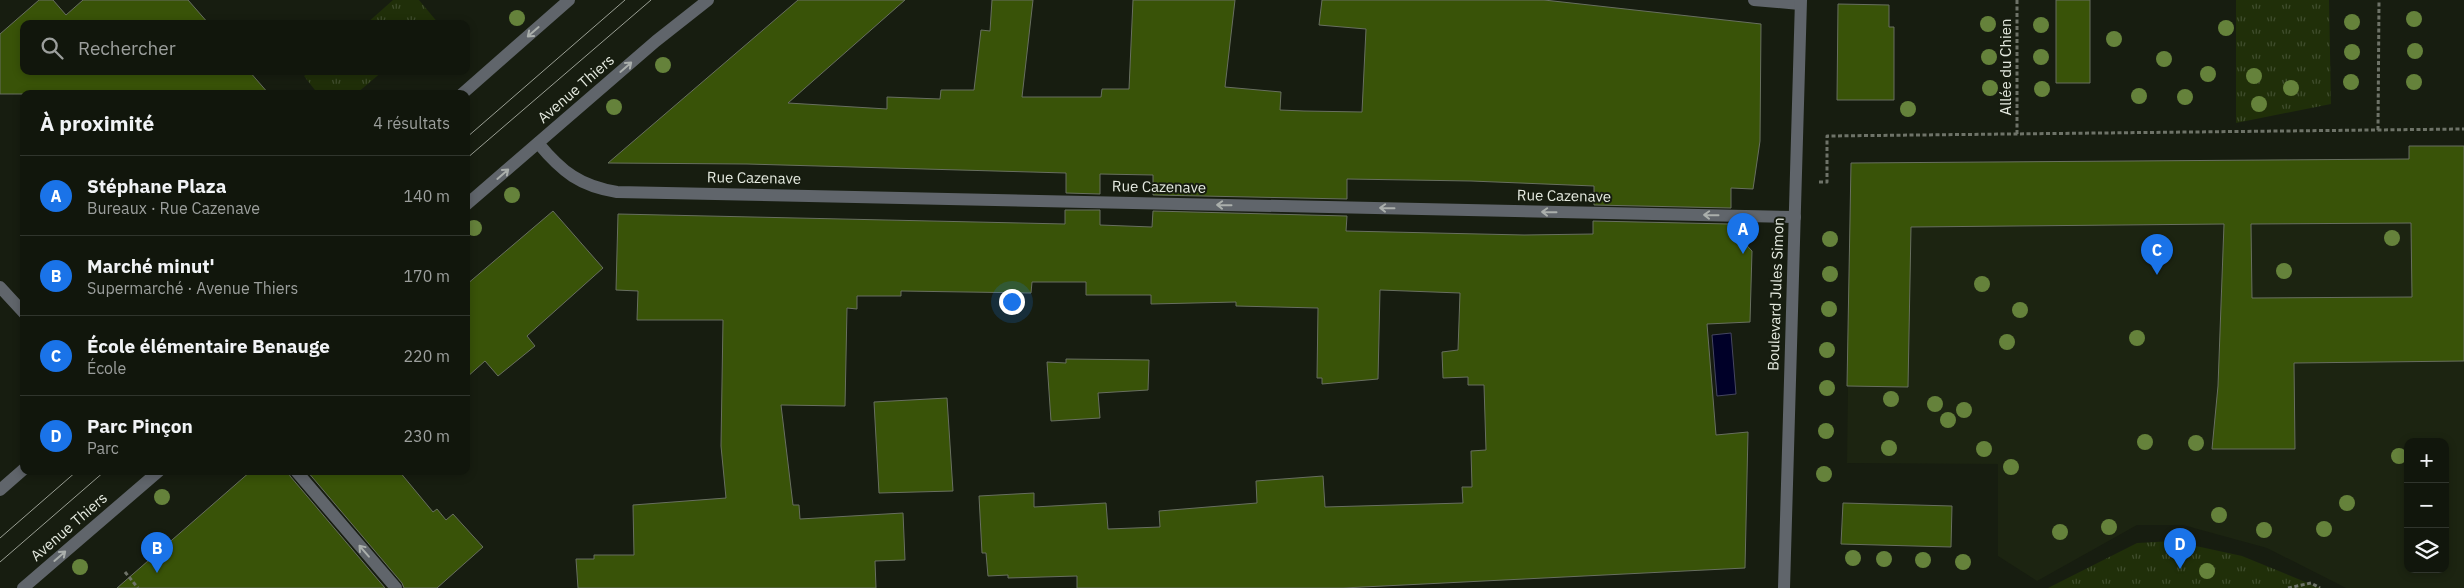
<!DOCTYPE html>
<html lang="fr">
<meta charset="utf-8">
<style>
:root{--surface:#11160c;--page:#1e231a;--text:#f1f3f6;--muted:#9c9f9d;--line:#30352d;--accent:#1a73e8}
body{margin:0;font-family:"IBM Plex Sans",sans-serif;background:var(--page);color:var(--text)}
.controls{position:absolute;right:15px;bottom:15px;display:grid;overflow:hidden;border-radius:10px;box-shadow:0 2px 8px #0003}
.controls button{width:45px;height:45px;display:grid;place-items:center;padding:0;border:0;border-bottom:1px solid var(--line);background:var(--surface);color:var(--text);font:25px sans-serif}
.you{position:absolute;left:1011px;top:301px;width:18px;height:18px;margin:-12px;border:4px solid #fff;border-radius:50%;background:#1a73e8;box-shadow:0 0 0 8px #1a73e833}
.badge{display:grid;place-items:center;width:32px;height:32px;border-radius:50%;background:var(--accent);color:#fff;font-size:16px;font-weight:700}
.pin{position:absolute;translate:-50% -41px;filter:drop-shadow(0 1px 2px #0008)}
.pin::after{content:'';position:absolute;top:26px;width:18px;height:15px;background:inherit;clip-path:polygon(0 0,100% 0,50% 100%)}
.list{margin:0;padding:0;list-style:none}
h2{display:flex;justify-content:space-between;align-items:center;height:65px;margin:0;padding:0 20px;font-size:21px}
h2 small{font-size:16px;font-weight:400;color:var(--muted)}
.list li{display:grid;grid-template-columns:32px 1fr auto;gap:15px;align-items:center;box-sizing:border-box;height:80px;padding:0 20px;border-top:1px solid var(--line)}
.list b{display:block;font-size:19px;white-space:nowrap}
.list p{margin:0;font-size:16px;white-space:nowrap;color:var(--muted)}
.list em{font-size:16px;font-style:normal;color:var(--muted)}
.icon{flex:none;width:28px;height:28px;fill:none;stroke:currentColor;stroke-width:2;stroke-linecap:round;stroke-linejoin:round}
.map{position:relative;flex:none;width:2464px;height:588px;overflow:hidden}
.search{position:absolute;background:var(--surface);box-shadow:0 2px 8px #0003;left:20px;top:20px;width:450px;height:55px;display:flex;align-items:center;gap:12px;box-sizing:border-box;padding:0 18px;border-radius:10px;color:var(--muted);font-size:19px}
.panel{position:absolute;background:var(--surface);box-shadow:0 2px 8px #0003;left:20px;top:90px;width:450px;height:385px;border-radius:10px}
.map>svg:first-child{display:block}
.built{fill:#1c2411;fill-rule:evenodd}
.grass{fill:url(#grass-tufts)}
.water{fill:#000028;stroke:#454660}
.building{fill:#395308;stroke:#686f60;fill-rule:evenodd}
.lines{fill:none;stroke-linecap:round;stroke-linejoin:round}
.path{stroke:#6e7368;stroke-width:3;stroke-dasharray:4 2.5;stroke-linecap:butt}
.service{stroke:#60656b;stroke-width:12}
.minor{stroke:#60656b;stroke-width:12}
.tertiary{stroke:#60656b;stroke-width:12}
.tram{stroke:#9a9f94;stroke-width:1}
.tree{fill:#65823b}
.oneway{stroke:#aaafac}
.labels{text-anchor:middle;stroke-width:4;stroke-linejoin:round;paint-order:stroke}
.street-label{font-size:15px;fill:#e6ebe1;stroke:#171d10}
</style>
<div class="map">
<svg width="2464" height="588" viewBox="0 0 2464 588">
<defs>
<pattern id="grass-tufts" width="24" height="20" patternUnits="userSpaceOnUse" patternTransform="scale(1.25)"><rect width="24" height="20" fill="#202f09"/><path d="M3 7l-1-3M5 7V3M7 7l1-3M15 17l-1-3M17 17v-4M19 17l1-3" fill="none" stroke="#404d2d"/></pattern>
</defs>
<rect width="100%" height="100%" fill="#171d10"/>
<path class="built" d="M2409,146H2464V588H2346L2267,548L2183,525H2137L2037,581L1998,556V464L1847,463L1851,163L2409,159ZM2408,442H2445V569H2408Z"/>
<path class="grass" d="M393,0H419L439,24H366Z
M2236,0H2329L2331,104L2236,123Z
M310,71H383L356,94H318L304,76Z
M2173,541L2242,556L2320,588H2048L2137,543Z"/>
<path class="water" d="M1731,333L1736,394L1717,396L1712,335Z"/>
<path class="building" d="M39,0H53L66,15L83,0H188L209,24H24V71H249L269,94H0V34Z
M798,0H905L788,103L887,109V97L940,99L941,90H974L981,30L990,31L992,0H1033L1022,97H1101L1102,89H1129L1133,0H1235L1225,87L1281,92L1280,110L1304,111L1362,112L1366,29L1319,25L1322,0H1544L1761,24L1760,141L1753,189L1731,188V208L1594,205V186L1471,181L1347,179V199L1153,195V175L1100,174V194L1066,193V173L747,164L608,163Z
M2056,0H2090V83H2056Z
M1838,4L1889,5V27H1894V100H1837Z
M2409,146H2464V361L2294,363L2295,449H2212L2218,386L2224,224L1911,227L1908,387L1847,386L1851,163L2409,159ZM2411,223L2412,297L2252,298L2251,224Z
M1065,210H1100V225L1152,227L1153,211L1347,216L1346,231L1524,235L1593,234V221L1730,224V228L1752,251L1750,322L1707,324L1716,435L1748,432L1745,568L1343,588H1077V576L1008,578V575L988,576L986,553H982L979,496L1034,493V507L1106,503L1108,529L1160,527L1159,511L1257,503L1256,481L1323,476L1325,507L1463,503L1462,487H1472L1471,451L1486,450L1484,385H1468V377L1443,378L1442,352L1458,350L1460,293L1380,290L1378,379L1322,384V378H1317L1318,308L1236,306V302L1151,304V295H1086V282H1032L1031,293L901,291V296H857V309L847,308L845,406L781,405L793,505H799L800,519L903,513L905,560L875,561L876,588H578L576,559H594V555H634L633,505L726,498L721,446L723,320H637L638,291L616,290L618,214L1065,224Z
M553,211L603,268L527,336L535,346L498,376L485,361L466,378V285Z
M1066,359L1149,360L1148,390L1098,393L1100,418L1051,421L1047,362L1066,363Z
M947,398L953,491L879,493L874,402Z
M251,471H288L290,476L385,588H117Z
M307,471H399L433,512L437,509L446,520L453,514L483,547L437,588H404L402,583Z
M1843,503L1952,506L1951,547L1841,544Z"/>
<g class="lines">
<path class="path" d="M2378,130L2379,0
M2017,134V0
M1819,182H1827V136L2464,129
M125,572L138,588
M2288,588L2311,583L2320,588"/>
<path class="service" d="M0,287L24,313"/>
<path class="minor" d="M1754,0L1800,4
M538,143C562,172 580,186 617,192L1795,217
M296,471L396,588"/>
<path class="tertiary" d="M462,94L569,0
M466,205L656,41L708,0
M0,490L24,469
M23,588L159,471
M1784,588L1801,0"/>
<path class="tram" d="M466,138L625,0
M466,159L651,0
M0,538L77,471
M0,562L105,471"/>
</g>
<g class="tree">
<circle cx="517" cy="18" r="8"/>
<circle cx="2414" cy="19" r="8"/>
<circle cx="2352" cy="22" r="8"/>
<circle cx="1988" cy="24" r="8"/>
<circle cx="2041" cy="25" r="8"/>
<circle cx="2226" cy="28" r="8"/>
<circle cx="2114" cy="39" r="8"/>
<circle cx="2415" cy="51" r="8"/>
<circle cx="2352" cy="52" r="8"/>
<circle cx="1989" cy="57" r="8"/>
<circle cx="2041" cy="57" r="8"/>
<circle cx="2164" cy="59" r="8"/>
<circle cx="663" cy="65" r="8"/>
<circle cx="2208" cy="74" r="8"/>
<circle cx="2254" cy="76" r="8"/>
<circle cx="2351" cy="82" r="8"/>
<circle cx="2414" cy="82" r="8"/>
<circle cx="1990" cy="88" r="8"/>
<circle cx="2291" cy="88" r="8"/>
<circle cx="2042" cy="89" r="8"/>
<circle cx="2139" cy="96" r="8"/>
<circle cx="2185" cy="97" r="8"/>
<circle cx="2259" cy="104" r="8"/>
<circle cx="614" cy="107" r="8"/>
<circle cx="1908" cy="109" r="8"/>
<circle cx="512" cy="195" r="8"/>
<circle cx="474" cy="228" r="8"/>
<circle cx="2392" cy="238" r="8"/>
<circle cx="1830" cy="239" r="8"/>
<circle cx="2284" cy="271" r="8"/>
<circle cx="1830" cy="274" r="8"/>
<circle cx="1982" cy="284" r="8"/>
<circle cx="1829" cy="309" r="8"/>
<circle cx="2020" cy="310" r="8"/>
<circle cx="2137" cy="338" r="8"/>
<circle cx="2007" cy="342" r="8"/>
<circle cx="1827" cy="350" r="8"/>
<circle cx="1827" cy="388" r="8"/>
<circle cx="1891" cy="399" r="8"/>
<circle cx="1935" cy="404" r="8"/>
<circle cx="1964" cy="410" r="8"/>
<circle cx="1948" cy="420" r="8"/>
<circle cx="1826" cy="431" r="8"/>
<circle cx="2145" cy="442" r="8"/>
<circle cx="2196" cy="443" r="8"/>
<circle cx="1889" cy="448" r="8"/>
<circle cx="1984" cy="449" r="8"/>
<circle cx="2399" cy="456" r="8"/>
<circle cx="2011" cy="467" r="8"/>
<circle cx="1824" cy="474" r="8"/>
<circle cx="162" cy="497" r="8"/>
<circle cx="2347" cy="503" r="8"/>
<circle cx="2219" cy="515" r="8"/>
<circle cx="2109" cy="527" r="8"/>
<circle cx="2324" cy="529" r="8"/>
<circle cx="2264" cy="530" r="8"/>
<circle cx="2060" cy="532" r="8"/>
<circle cx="1853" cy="558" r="8"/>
<circle cx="1884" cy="559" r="8"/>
<circle cx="1923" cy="560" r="8"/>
<circle cx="1963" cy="562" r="8"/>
<circle cx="80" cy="567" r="8"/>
<circle cx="2207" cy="571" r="8"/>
</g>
<defs><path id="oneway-shaft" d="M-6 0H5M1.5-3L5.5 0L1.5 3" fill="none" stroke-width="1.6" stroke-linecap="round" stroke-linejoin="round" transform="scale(1.25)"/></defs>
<g class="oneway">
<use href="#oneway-shaft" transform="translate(533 32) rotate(139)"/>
<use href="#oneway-shaft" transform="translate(626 67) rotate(-41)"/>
<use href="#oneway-shaft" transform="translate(503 174) rotate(-41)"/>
<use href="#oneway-shaft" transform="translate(1224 205) rotate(-179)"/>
<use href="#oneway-shaft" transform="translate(1387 208) rotate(-179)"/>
<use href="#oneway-shaft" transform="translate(1549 212) rotate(-179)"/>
<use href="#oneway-shaft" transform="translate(1711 215) rotate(-179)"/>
<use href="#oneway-shaft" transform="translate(364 551) rotate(-131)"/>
<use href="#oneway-shaft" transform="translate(60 556) rotate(-41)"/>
</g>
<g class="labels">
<g class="street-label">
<text transform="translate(2006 67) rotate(-90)" y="5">Allée du Chien</text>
<text transform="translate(576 89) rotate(-41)" y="5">Avenue Thiers</text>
<text transform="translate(754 178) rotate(1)" y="5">Rue Cazenave</text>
<text transform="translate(1159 187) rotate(1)" y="5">Rue Cazenave</text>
<text transform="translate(1564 196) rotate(1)" y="5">Rue Cazenave</text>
<text transform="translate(1776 294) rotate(-88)" y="5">Boulevard Jules Simon</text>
<text transform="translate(69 527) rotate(-41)" y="5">Avenue Thiers</text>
</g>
</g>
</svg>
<div class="controls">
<button>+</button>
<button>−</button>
<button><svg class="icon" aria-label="layers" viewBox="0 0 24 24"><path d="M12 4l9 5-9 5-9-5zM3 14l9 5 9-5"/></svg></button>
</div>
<div class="you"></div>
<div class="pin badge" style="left:1743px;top:254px">A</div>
<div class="pin badge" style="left:157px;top:573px">B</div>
<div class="pin badge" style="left:2157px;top:275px">C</div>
<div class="pin badge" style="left:2180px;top:569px">D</div>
<div class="search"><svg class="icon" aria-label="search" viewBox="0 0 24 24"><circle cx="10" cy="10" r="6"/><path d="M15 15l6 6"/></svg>Rechercher</div>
<section class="panel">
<h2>À proximité<small>4 résultats</small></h2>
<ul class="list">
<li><span class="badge">A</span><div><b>Stéphane Plaza</b><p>Bureaux · Rue Cazenave</p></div><em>140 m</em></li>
<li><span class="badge">B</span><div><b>Marché minut'</b><p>Supermarché · Avenue Thiers</p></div><em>170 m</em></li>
<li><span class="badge">C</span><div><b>École élémentaire Benauge</b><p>École</p></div><em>220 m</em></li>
<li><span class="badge">D</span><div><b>Parc Pinçon</b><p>Parc</p></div><em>230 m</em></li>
</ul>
</section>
</div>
